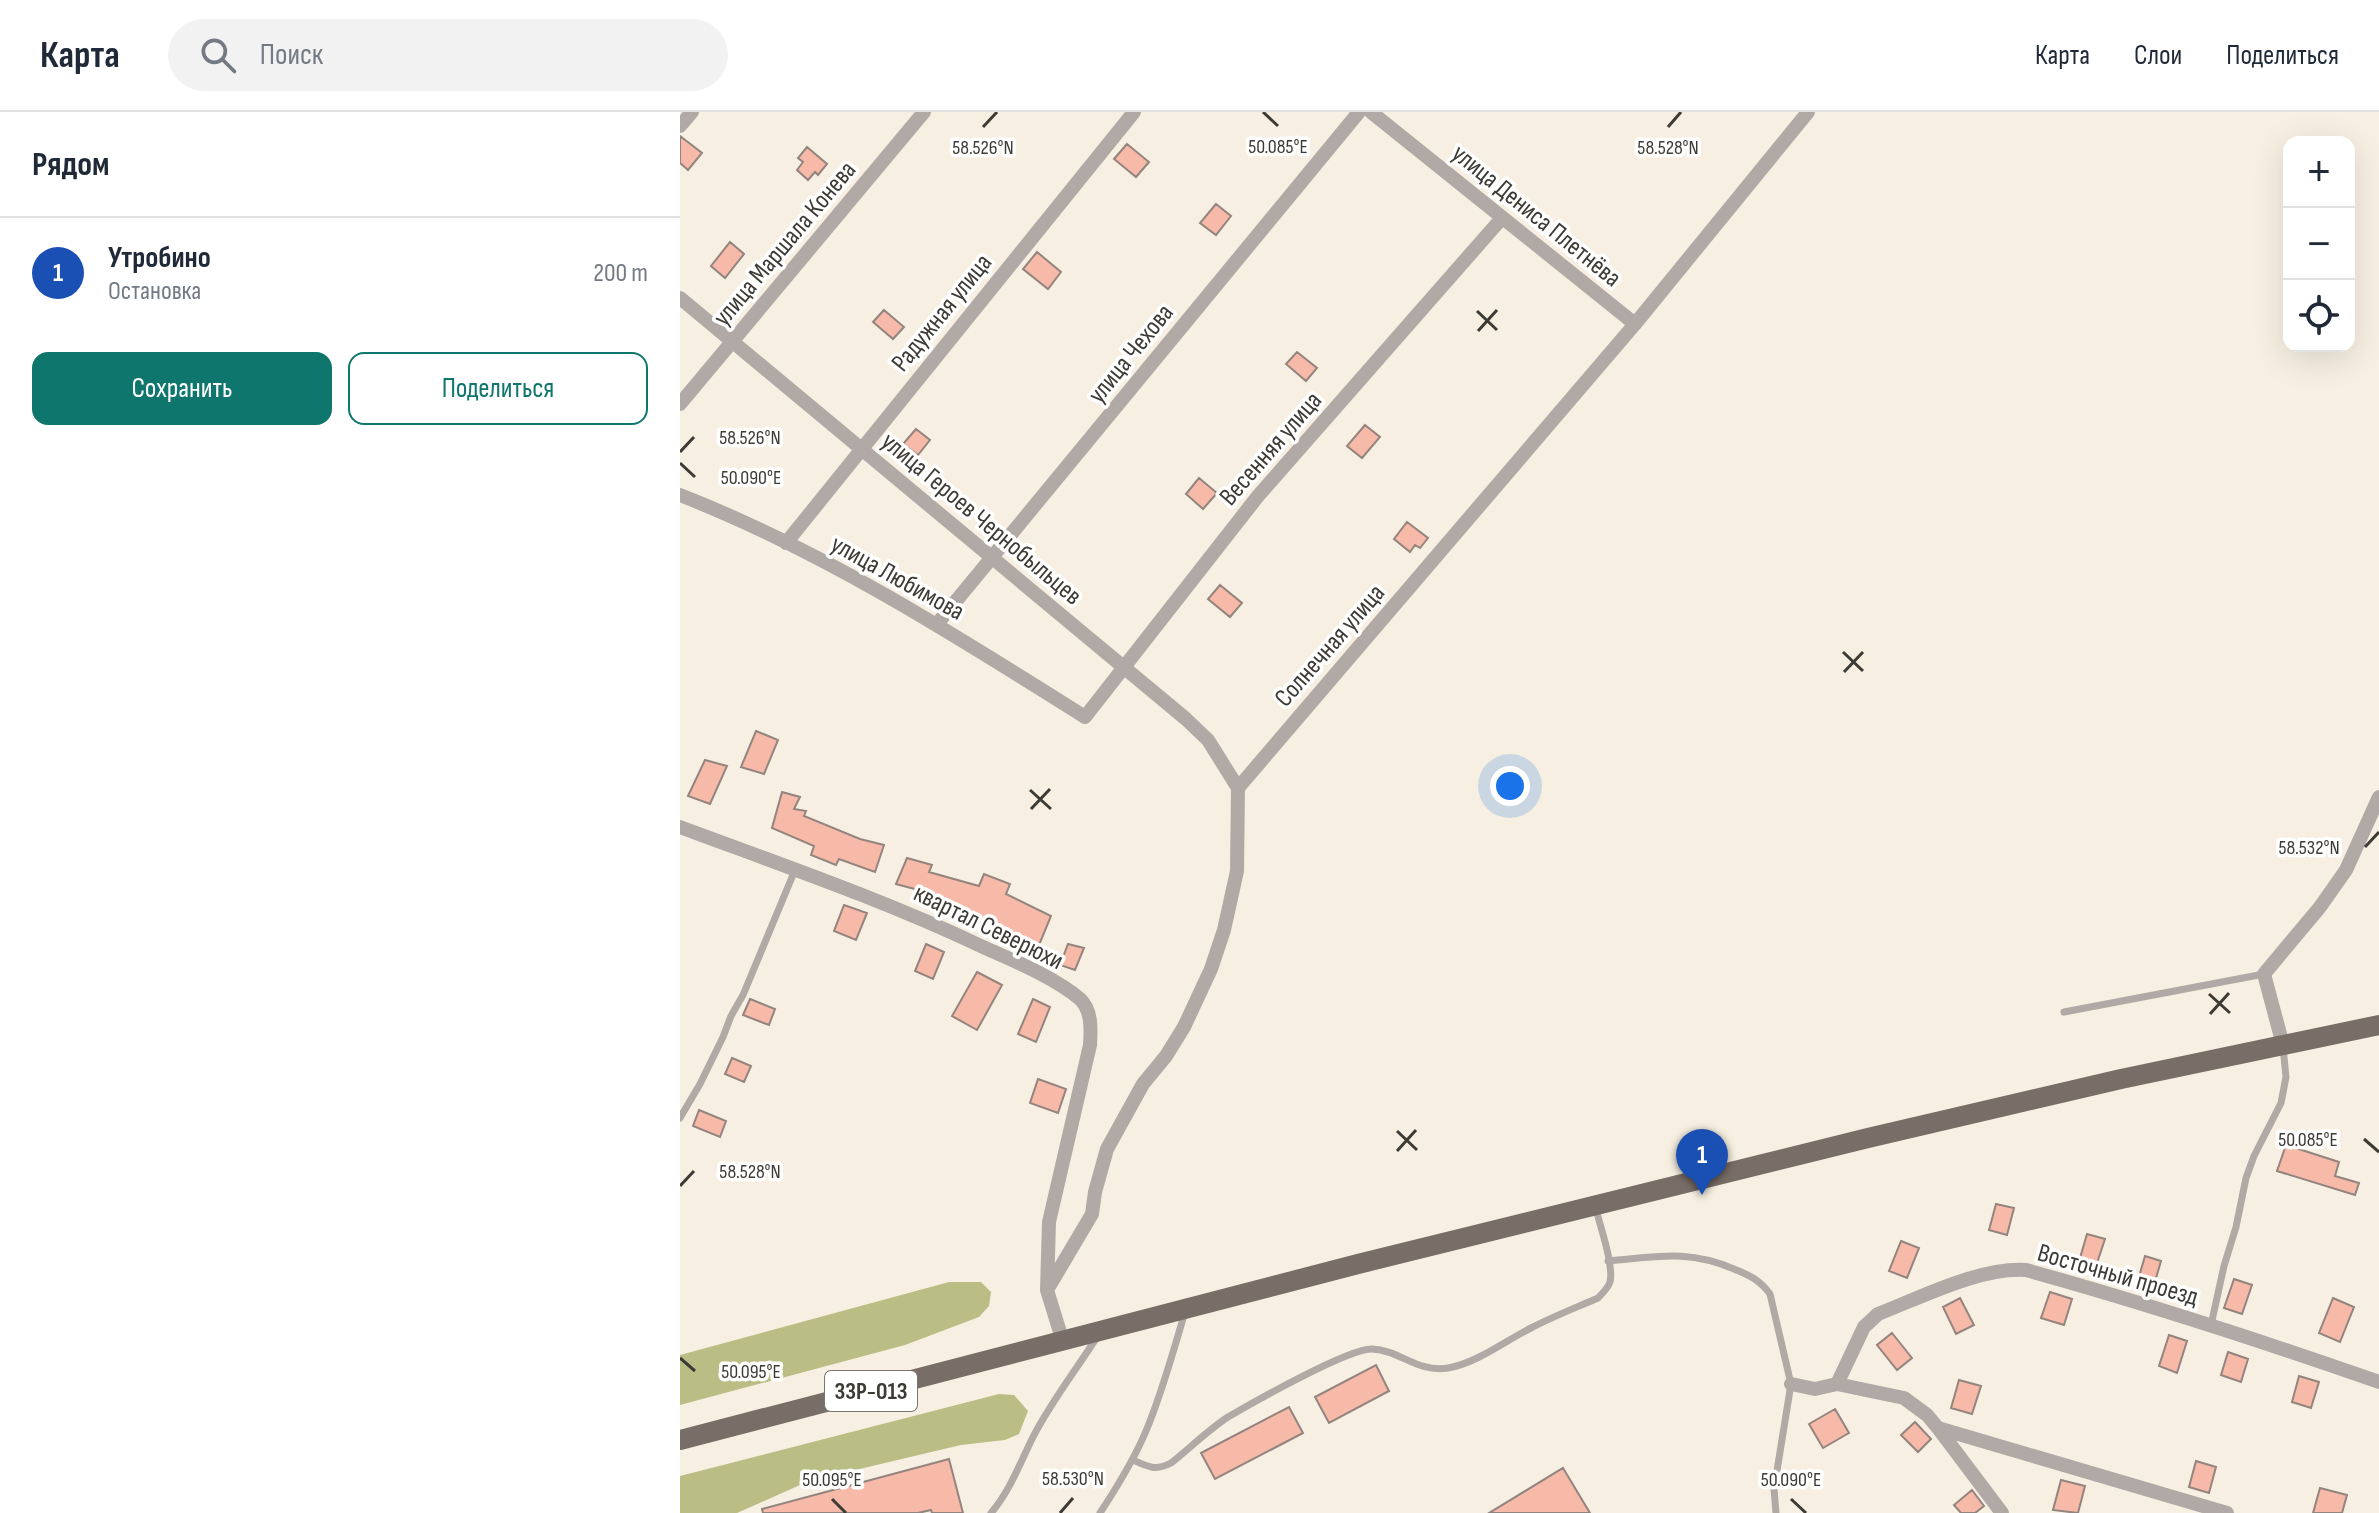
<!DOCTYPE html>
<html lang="ru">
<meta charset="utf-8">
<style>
:root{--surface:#fff;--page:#f2f2f3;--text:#1f2937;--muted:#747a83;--line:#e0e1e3;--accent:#0f766e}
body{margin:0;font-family:"Sofia Sans Condensed",sans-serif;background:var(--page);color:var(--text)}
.controls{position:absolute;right:24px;top:24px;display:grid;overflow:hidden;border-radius:16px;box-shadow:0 8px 32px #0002}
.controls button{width:72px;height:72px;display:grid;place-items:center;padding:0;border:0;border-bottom:2px solid var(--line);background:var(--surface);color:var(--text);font:40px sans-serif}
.you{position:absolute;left:830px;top:674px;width:28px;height:28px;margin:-20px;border:6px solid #fff;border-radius:50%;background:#1a73e8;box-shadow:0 0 0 12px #1a73e833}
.badge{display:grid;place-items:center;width:52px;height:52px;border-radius:50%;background:var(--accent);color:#fff;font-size:26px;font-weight:700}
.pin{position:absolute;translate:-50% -66px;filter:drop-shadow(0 2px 4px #0008)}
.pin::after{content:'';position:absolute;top:42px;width:28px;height:24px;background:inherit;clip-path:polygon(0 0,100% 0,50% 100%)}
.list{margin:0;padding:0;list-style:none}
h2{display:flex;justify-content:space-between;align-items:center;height:104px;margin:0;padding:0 32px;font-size:34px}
h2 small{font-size:26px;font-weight:400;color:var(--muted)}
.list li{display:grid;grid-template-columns:52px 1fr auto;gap:24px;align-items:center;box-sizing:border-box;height:112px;padding:0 32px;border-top:2px solid var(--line)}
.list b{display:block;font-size:30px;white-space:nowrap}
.list p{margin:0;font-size:26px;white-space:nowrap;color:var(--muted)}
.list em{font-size:26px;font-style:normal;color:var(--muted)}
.actions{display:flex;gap:16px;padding:24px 32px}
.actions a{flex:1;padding:18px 0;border:2px solid var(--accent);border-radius:16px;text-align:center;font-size:28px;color:var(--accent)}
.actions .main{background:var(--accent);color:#fff}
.icon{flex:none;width:44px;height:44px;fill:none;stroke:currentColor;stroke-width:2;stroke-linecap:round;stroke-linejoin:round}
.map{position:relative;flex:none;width:1699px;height:1401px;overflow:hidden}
header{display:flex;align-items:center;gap:48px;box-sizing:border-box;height:112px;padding:0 40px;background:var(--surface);border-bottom:2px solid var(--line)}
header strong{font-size:38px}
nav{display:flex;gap:44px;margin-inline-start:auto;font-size:28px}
.search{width:560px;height:72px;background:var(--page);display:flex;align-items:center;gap:20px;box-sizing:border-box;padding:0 28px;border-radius:44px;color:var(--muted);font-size:30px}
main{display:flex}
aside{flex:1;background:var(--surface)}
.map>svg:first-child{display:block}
.forest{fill:#babe84}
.building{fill:#f8baa8;stroke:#93847f;stroke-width:2}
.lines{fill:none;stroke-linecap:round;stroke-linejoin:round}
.service{stroke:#b0a9a6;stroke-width:7}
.minor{stroke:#b0a9a6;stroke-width:14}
.primary{stroke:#796d68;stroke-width:20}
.ticks{fill:none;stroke:#3d3b35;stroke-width:3}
.labels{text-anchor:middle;stroke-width:7;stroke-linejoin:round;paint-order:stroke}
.shield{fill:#fff;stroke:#777672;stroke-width:2}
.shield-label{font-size:24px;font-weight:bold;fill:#3d3b35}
.street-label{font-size:26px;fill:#3d3b35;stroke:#fff}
.ticks-label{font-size:20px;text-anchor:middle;fill:#3d3b35;stroke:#fff;stroke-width:7;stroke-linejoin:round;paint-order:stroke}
</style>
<header>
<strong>Карта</strong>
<div class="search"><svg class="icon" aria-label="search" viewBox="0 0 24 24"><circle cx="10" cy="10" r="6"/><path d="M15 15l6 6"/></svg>Поиск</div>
<nav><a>Карта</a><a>Слои</a><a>Поделиться</a></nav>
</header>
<main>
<aside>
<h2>Рядом<small></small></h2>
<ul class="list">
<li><span class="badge" style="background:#1a4fb4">1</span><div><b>Утробино</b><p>Остановка</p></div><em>200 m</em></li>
</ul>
<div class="actions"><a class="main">Сохранить</a><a>Поделиться</a></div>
</aside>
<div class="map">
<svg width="1699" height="1401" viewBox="0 0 1699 1401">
<rect width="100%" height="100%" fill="#f7f0e2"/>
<path class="forest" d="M269,1170H301L311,1180L309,1194L299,1205L225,1233L0,1293V1243Z
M319,1282L334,1283L348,1299L339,1322L325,1328L281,1333L129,1369L57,1401H0V1364Z"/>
<path class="building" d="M0,24L22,41L8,58L0,51Z
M447,32L469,50L456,65L434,47Z
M127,35L147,52L138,63L135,60L128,68L117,58L123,50L118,46Z
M536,92L551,104L536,123L520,111Z
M50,130L64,142L45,166L31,154Z
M357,140L381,160L368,177L343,157Z
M204,198L224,215L213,227L193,210Z
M617,240L637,256L626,269L606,252Z
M685,313L700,325L682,346L667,334Z
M236,317L250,328L238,343L223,332Z
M519,366L537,381L523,397L506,382Z
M727,410L748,426L740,436L735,433L730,440L714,427Z
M540,473L562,491L550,505L528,487Z
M76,619L98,628L84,662L61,655Z
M25,648L47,654L30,692L8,684Z
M102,680L120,685L114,697L126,699L124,704L180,727L204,733L195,760L159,747L156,753L131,743L134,734L92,716Z
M227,746L252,753L249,760L299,774L304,762L330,772L326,782L371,804L357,838L320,822L322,818L254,791L257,783L216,772Z
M164,793L187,801L176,828L154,819Z
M246,832L264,840L253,867L235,859Z
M388,832L404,836L395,858L380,853Z
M297,860L322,873L297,918L272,904Z
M70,887L95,897L89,913L63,903Z
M353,887L370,895L356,930L338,922Z
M52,946L71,954L64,970L45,962Z
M358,967L386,977L378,1001L350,991Z
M19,998L46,1009L40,1025L13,1014Z
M1606,1033L1659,1050L1655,1064L1679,1071L1675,1083L1597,1059Z
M1316,1092L1334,1096L1327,1123L1309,1118Z
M1407,1122L1425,1127L1417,1151L1400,1146Z
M1221,1129L1239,1136L1227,1166L1209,1159Z
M1465,1144L1481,1149L1474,1173L1458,1168Z
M1554,1167L1572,1173L1562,1202L1544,1196Z
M1370,1180L1392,1187L1384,1213L1361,1206Z
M1280,1186L1294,1213L1276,1222L1263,1195Z
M1653,1186L1674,1195L1660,1230L1639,1221Z
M1212,1221L1232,1246L1217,1258L1197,1233Z
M1489,1223L1507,1229L1497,1261L1479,1254Z
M1548,1240L1568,1247L1561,1270L1541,1263Z
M696,1253L709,1279L649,1311L635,1285Z
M1619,1264L1639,1270L1631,1296L1612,1290Z
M1279,1268L1301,1274L1292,1302L1271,1296Z
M609,1295L623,1321L535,1367L521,1341Z
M1155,1297L1169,1321L1143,1336L1129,1312Z
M1235,1310L1251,1327L1238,1340L1221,1323Z
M269,1347L283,1401H252L251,1398L238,1401H83L82,1397Z
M1516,1349L1536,1355L1529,1381L1509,1375Z
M883,1356L910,1401H809Z
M1381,1368L1405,1374L1398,1401L1373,1398Z
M1640,1376L1667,1383L1662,1401H1633Z
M1292,1378L1304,1394L1295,1401H1281L1274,1393Z"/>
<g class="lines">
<path class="service" d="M1384,900L1584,862
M0,1006L20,972L43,925L51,904L63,883L115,758
M928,1149C977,1145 1007,1137 1054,1157C1069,1163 1080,1168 1090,1182L1111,1272L1094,1377L1096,1401
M1531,1213L1544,1154L1556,1115L1566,1066L1574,1044L1601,991L1606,965L1603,935
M453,1348C468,1355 476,1359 491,1351C510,1336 528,1318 548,1305C572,1291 669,1236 692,1237C720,1238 737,1261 768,1256C797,1251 825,1229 851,1216C872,1205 895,1196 918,1186C923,1181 928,1176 930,1170C934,1153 920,1114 916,1097
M311,1401C330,1379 340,1351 353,1325C371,1290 396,1258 417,1225
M420,1401C437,1375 454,1348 466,1319C482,1281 493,1240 505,1200"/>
<path class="minor" d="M691,0L955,212
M0,14L12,0
M0,186L506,607L528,628L558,676
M0,292L244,0
M0,383C143,439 275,523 405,605L578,384L822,106
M106,431L454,0
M257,512L679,0
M0,715C102,753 204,788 303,835C332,848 376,866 400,887C412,898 411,918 410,933L369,1110L367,1178L383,1230
M1603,933L1584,862L1640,795L1666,758L1699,685
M367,1178L412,1102L415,1080L427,1037L463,972L486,944L504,915L531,857L544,818L557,759L558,676L955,212L1128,0
M1111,1272L1135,1277L1157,1272L1224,1286L1247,1303L1258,1316L1322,1401
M1157,1272L1184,1215L1198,1202C1242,1185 1300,1155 1346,1158C1465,1191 1582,1229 1699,1270
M1258,1316L1547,1401"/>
<path class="primary" d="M0,1328L678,1152L1188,1026L1441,967L1699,913"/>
</g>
<path class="ticks" d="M583,0L598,14M303,15L317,0M988,15L1001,0M797,199L817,218M798,219L817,198M0,340L14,325M0,351L15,365M1163,540L1183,559M1164,560L1183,540M350,678L371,697M351,697L370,677M1685,735L1699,720M1529,882L1550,901M1530,902L1549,881M717,1019L737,1038M1684,1027L1699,1040M717,1039L736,1018M0,1074L14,1059M0,1246L15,1259M152,1387L166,1401M1111,1387L1126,1401M380,1401L393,1386"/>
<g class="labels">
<rect class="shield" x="145" y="1259" width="92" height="40" rx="6"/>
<g class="shield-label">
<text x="191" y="1287">33Р-013</text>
</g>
<g class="street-label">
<text transform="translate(857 103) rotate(39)" y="9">улица Дениса Плетнёва</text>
<text transform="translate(104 131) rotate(-50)" y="9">улица Маршала Конева</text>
<text transform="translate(261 200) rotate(-51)" y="9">Радужная улица</text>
<text transform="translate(450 241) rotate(-51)" y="9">улица Чехова</text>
<text transform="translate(590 336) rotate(-49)" y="9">Весенняя улица</text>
<text transform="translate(302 406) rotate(40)" y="9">улица Героев Чернобыльцев</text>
<text transform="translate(218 465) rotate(29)" y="9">улица Любимова</text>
<text transform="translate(649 533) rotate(-49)" y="9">Солнечная улица</text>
<text transform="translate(309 814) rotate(26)" y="9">квартал Северюхи</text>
<text transform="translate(1438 1162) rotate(16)" y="9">Восточный проезд</text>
</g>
</g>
<g class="ticks-label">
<text x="598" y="41">50.085°E</text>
<text x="303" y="42">58.526°N</text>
<text x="988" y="42">58.528°N</text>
<text x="70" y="332">58.526°N</text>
<text x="71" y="372">50.090°E</text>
<text x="1629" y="742">58.532°N</text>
<text x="1628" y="1034">50.085°E</text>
<text x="70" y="1066">58.528°N</text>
<text x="71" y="1266">50.095°E</text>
<text x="393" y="1373">58.530°N</text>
<text x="152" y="1374">50.095°E</text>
<text x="1111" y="1374">50.090°E</text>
</g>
</svg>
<div class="controls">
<button>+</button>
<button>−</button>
<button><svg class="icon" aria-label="locate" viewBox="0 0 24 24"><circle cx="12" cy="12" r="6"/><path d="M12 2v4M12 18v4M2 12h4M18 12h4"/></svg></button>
</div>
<div class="you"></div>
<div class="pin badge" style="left:1022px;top:1083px;background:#1a4fb4">1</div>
</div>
</main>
